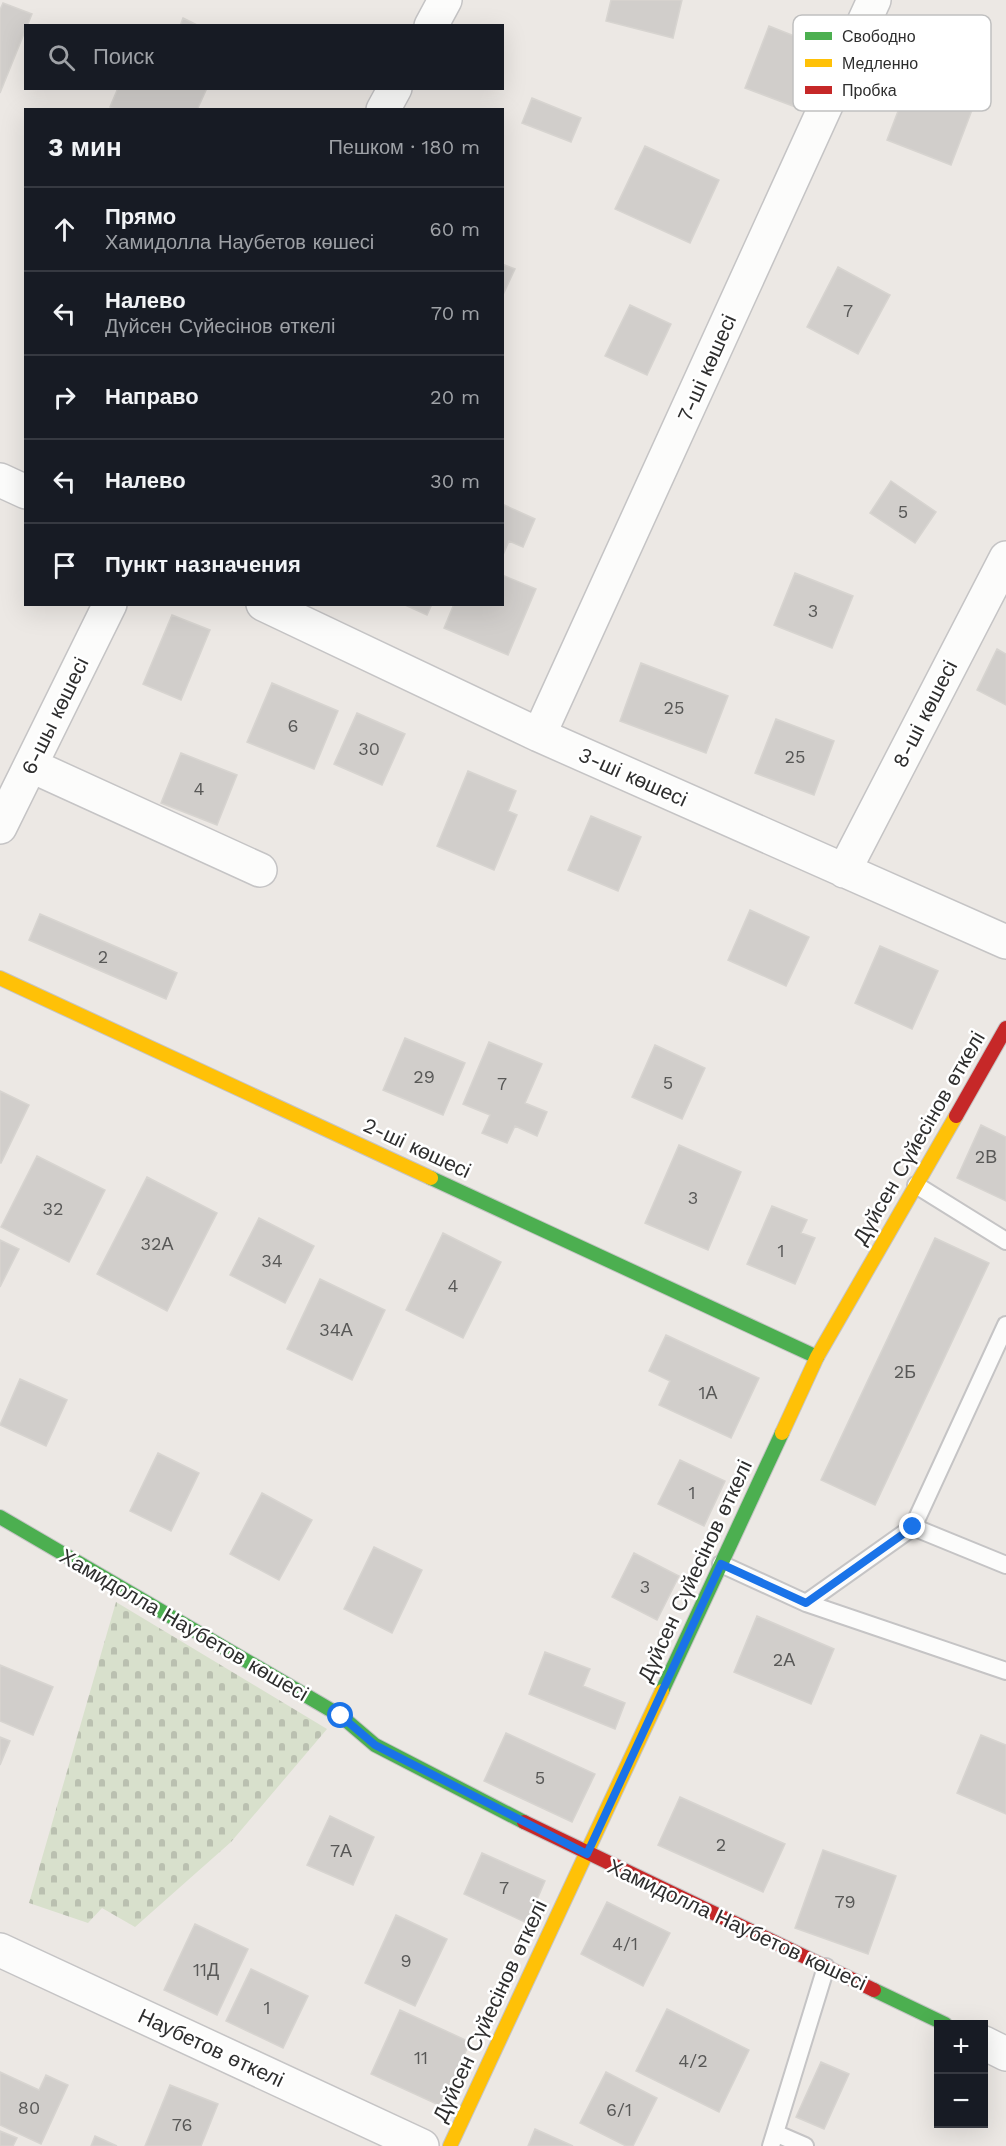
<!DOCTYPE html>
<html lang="ru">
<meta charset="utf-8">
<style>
:root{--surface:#171b24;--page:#20242c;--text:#f1f3f6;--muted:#9ea1a6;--line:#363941}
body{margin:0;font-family:"Work Sans",sans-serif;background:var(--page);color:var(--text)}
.controls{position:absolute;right:18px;bottom:18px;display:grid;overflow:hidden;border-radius:0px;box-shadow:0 6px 24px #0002}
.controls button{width:54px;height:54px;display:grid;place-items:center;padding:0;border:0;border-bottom:2px solid var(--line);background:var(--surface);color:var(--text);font:30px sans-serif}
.stop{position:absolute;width:18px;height:18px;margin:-14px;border:4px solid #1a73e8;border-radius:50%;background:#fff}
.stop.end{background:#1a73e8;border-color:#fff;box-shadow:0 2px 6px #0008}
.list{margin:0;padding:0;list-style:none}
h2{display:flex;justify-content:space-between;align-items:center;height:78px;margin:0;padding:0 24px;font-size:26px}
h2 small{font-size:20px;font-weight:400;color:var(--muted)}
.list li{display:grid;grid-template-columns:39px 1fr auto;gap:18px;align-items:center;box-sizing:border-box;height:84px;padding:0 24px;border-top:2px solid var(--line)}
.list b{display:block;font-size:22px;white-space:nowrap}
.list p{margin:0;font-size:20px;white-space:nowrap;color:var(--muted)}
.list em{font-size:20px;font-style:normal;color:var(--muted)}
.icon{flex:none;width:33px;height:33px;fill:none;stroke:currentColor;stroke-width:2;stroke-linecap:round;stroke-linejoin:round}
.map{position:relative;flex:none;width:1006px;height:2146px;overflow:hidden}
.search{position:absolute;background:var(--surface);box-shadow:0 6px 24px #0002;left:24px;top:24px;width:480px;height:66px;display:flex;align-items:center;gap:15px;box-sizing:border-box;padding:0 21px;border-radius:0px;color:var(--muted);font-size:22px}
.panel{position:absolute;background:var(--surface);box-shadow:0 6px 24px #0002;left:24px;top:108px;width:480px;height:498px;border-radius:0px}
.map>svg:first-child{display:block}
.cemetery{fill:url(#cemetery-stones)}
.building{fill:#d1cecb;stroke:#d7d4d0;stroke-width:1.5}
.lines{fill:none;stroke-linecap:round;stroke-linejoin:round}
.lane-casing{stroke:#c5c4c5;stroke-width:20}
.street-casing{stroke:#c5c4c5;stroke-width:36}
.fast-casing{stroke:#c5c4c5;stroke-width:16}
.slow-casing{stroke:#c5c4c5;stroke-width:16}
.jam-casing{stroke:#c5c4c5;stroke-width:16}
.lane{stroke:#fcfcfb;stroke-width:16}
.street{stroke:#fcfcfb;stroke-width:33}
.fast{stroke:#4caf50;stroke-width:14}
.slow{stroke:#ffc107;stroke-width:14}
.jam{stroke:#c62828;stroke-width:14}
.route{stroke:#1a73e8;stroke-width:8}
.labels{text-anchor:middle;stroke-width:5;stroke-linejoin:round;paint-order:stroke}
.number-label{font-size:18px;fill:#585857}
.street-label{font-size:21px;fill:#2e2e2e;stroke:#fff}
.key{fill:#fff;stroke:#c0c0c0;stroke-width:1.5}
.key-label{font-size:16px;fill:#2e2e2e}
</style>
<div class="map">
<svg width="1006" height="2146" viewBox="0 0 1006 2146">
<defs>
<pattern id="cemetery-stones" width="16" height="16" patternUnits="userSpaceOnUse" patternTransform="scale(1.5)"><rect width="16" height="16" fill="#d8e0cc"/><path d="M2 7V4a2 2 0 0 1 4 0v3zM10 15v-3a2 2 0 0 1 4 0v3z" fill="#bac0b0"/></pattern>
</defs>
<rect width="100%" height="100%" fill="#ece8e4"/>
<path class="cemetery" d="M116,1602L327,1729L231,1842L135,1927L102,1908L88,1923L29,1903Z"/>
<path class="building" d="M611,0H682L673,38L606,21Z
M3,3L32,14L0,93V10Z
M183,18L199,26H180Z
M769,26L822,47L798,108L745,88Z
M913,72L977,97L951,165L887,140Z
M118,88H207L197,110H116L110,107Z
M532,98L581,118L571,142L522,123Z
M645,146L719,180L690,243L615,209Z
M502,264L515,269L502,297Z
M838,267L890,295L858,354L807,327Z
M630,305L671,324L647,375L605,356Z
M891,481L936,512L915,543L870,513Z
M502,504L535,519L523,547L509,541L503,555Z
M795,573L853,596L832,648L774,625Z
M502,575L536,589L508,655L444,628L454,604H502Z
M403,604H432L427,615Z
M172,615L210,630L181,700L143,684Z
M997,649L1006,654V705L977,690Z
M641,663L728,696L706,753L620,721Z
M272,683L338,711L314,769L247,742Z
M357,713L405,734L382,785L334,764Z
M776,719L834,741L814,795L755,773Z
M181,753L237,775L217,825L161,803Z
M468,771L516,791L508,811L517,815L494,870L437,846Z
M591,816L641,837L618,891L568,870Z
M750,910L809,937L786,986L728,960Z
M40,914L177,973L166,999L29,940Z
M880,946L938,971L912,1029L855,1003Z
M405,1038L465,1063L443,1115L383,1090Z
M489,1042L542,1064L525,1103L547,1112L537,1136L515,1126L507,1143L482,1133L490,1115L463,1104Z
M655,1045L705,1068L682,1119L632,1097Z
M0,1091L29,1105L1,1163H0Z
M981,1125L1006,1137V1201L957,1178Z
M679,1145L741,1172L708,1250L645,1223Z
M37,1156L105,1190L69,1262L1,1227Z
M147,1177L217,1213L167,1311L97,1274Z
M772,1206L807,1220L801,1233L815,1238L795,1284L747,1264Z
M259,1218L314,1246L285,1303L230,1275Z
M443,1233L501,1262L463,1338L406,1310Z
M935,1238L989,1263L875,1505L821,1480Z
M0,1240L19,1249L0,1287Z
M320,1279L385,1310L352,1380L287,1349Z
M666,1335L759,1378L731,1438L659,1405L670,1381L649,1371Z
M20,1379L67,1400L46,1446L0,1425Z
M158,1453L199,1473L171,1531L130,1511Z
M680,1460L725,1481L704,1526L658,1504Z
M262,1493L312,1520L279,1580L230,1554Z
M374,1547L422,1570L392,1633L344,1609Z
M634,1553L679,1576L657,1620L612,1597Z
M757,1616L834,1649L811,1704L734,1672Z
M545,1652L590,1669L583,1686L625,1703L615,1729L529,1694Z
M0,1665L53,1687L33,1735L0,1721Z
M506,1733L595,1774L572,1822L484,1781Z
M981,1735L1006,1745V1814L957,1793Z
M0,1737L10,1741L0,1765Z
M680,1797L785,1844L763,1892L658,1845Z
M330,1816L374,1837L353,1885L307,1865Z
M823,1850L896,1876L868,1954L795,1928Z
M482,1853L545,1881L527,1923L464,1894Z
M607,1902L670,1933L643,1986L581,1954Z
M396,1915L447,1939L415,2006L365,1983Z
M195,1924L248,1949L217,2015L164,1990Z
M251,1969L308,1996L283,2048L226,2021Z
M667,2009L749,2050L719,2112L636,2071Z
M400,2010L470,2042L441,2106L371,2074Z
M821,2062L849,2074L824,2129L796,2117Z
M0,2072L39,2090L46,2075L68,2085L41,2144L0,2125Z
M606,2072L657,2098L633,2146H626L580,2123Z
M170,2085L218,2104L201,2146H145Z
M535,2129L573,2146H528Z
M0,2131L17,2138L13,2146H0Z
M95,2136L117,2146H91Z"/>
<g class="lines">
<g class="lane-casing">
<path id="lane" d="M916,1185L1006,1241
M913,1527L1006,1325
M721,1564L806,1603L1006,1671
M806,1603L913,1527L1006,1565
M775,2133L805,2146
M771,2146L826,1967"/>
</g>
<g class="street-casing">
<path id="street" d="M431,26L445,0
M383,110L395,88
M0,480L26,492
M263,604L539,735L1006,942
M539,735L874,0
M32,766L260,870
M0,827L110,604
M844,871L1006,558
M0,1950L422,2146
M984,2043L1006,2054"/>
</g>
<g class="fast-casing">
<path id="fast" d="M431,1178L817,1357
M0,1517L341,1716L375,1745L524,1822
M662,1691L782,1433
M874,1990L945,2024"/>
</g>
<g class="slow-casing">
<path id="slow" d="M0,978L431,1178
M782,1433L817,1357L956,1116
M450,2146L662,1691"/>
</g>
<g class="jam-casing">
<path id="jam" d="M956,1116L1006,1028
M524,1822L874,1990"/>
</g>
<use href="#lane" class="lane"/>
<use href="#street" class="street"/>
<use href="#fast" class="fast"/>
<use href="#slow" class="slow"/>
<use href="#jam" class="jam"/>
</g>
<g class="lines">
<path class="route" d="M341,1716L375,1745L587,1854L721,1564L806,1603L913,1527"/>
</g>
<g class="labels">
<g class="number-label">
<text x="848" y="317">7</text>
<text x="903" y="518">5</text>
<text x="813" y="617">3</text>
<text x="674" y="714">25</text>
<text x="293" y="732">6</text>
<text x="369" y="755">30</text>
<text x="795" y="763">25</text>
<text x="199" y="795">4</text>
<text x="103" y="963">2</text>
<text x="424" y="1083">29</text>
<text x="668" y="1089">5</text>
<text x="502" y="1090">7</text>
<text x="986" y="1163">2В</text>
<text x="693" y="1204">3</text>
<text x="53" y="1215">32</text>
<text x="157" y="1250">32А</text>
<text x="781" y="1257">1</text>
<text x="272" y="1267">34</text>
<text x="453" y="1292">4</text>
<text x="336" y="1336">34А</text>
<text x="905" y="1378">2Б</text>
<text x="708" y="1399">1А</text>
<text x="692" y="1499">1</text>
<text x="645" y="1593">3</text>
<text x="784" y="1666">2А</text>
<text x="540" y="1784">5</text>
<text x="721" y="1851">2</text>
<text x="341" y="1857">7А</text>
<text x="504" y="1894">7</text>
<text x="845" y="1908">79</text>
<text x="625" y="1950">4/1</text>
<text x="406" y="1967">9</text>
<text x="206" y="1976">11Д</text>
<text x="267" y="2014">1</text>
<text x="421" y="2064">11</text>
<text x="693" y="2067">4/2</text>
<text x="29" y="2114">80</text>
<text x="619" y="2116">6/1</text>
<text x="182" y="2131">76</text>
</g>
<g class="street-label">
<text transform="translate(707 368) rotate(-66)" y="7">7-ші көшесі</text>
<text transform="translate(925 714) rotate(-63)" y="7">8-ші көшесі</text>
<text transform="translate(55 716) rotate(-64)" y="7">6-шы көшесі</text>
<text transform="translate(633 777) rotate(24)" y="7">3-ші көшесі</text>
<text transform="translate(919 1138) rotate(-60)" y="7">Дүйсен Сүйесінов өткелі</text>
<text transform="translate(417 1148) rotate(25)" y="7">2-ші көшесі</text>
<text transform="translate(695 1571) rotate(-65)" y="7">Дүйсен Сүйесінов өткелі</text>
<text transform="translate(184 1625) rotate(30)" y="7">Хамидолла Наубетов көшесі</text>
<text transform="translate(737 1925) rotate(25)" y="7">Хамидолла Наубетов көшесі</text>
<text transform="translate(490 2011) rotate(-65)" y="7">Дүйсен Сүйесінов өткелі</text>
<text transform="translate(211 2048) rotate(25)" y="7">Наубетов өткелі</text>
</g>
</g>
<rect x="793" y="15" width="198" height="96" rx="9" class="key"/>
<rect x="805" y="32" width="27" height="8" fill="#4caf50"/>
<rect x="805" y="59" width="27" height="8" fill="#ffc107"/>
<rect x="805" y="86" width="27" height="8" fill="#c62828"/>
<g class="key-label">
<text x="842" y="42">Свободно</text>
<text x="842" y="69">Медленно</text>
<text x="842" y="96">Пробка</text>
</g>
</svg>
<div class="controls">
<button>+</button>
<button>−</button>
</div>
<div class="stop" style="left:341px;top:1716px"></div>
<div class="stop end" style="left:913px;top:1527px"></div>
<div class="search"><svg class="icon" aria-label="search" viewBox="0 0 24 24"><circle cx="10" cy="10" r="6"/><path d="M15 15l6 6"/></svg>Поиск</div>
<section class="panel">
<h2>3 мин<small>Пешком · 180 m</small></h2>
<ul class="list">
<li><svg class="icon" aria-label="ahead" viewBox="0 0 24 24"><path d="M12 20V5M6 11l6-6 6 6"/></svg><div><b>Прямо</b><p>Хамидолла Наубетов көшесі</p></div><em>60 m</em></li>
<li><svg class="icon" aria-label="left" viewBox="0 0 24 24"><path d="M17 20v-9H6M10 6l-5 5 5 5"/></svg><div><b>Налево</b><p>Дүйсен Сүйесінов өткелі</p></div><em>70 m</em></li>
<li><svg class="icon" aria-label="right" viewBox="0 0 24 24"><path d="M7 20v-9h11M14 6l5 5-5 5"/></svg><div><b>Направо</b></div><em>20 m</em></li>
<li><svg class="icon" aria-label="left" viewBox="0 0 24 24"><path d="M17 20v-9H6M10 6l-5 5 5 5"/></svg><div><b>Налево</b></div><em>30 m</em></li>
<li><svg class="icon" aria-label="arrive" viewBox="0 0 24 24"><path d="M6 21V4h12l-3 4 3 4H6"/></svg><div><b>Пункт назначения</b></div></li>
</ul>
</section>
</div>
